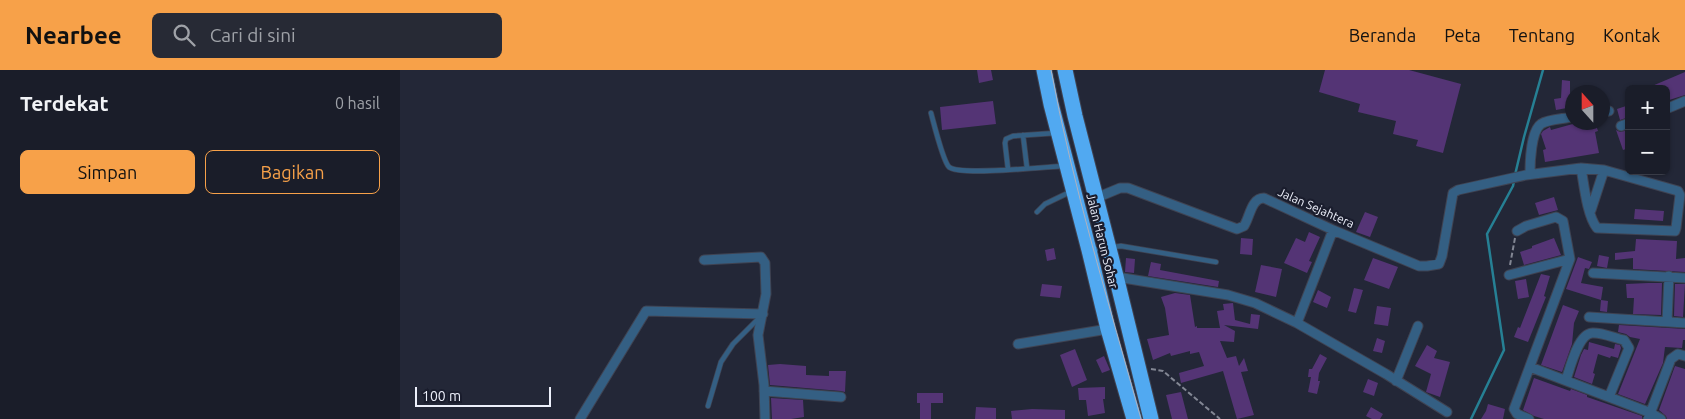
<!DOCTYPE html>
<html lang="id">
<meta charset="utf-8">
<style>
:root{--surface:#1a1d29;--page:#272a35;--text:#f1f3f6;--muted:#9fa2a8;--line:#383b46;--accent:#f7a149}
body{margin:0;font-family:Ubuntu,sans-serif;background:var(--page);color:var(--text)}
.controls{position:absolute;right:15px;top:15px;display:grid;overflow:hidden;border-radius:8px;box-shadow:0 1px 4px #0004}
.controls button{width:45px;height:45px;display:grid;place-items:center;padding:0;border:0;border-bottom:1px solid var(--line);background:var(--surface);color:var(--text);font:25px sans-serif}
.compass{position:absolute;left:1165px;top:15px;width:45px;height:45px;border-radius:50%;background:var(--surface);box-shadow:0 1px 4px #0004;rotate:339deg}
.scale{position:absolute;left:15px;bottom:12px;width:136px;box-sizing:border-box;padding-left:5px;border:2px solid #edf0fb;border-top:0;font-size:14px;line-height:18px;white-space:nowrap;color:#edf0fb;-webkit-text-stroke:4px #1a1d2d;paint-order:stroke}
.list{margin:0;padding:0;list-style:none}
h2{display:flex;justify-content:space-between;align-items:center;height:65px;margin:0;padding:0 20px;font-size:21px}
h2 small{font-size:16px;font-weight:400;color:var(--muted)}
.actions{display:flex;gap:10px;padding:15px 20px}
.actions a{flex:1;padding:11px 0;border:1px solid var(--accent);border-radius:8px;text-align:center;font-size:18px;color:var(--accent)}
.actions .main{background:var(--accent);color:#111}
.icon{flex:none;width:28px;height:28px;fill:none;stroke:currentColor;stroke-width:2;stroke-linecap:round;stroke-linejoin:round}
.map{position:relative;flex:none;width:1285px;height:349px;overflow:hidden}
header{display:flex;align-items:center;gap:30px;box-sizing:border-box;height:70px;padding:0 25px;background:var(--accent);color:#111}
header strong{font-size:24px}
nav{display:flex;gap:28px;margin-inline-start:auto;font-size:18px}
.search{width:350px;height:45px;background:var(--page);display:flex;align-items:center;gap:12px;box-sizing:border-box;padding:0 18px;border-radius:8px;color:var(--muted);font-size:19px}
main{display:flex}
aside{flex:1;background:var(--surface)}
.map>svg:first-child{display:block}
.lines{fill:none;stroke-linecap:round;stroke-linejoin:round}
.stream{stroke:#268094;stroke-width:2.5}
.building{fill:#543475}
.lane-casing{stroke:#3f4352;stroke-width:6}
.street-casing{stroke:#3f4352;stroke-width:11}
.highway-casing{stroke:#3f4352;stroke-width:17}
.path{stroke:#838794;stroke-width:2;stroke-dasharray:5 2.5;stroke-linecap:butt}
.lane{stroke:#345f83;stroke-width:4.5}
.street{stroke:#345f83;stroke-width:9}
.highway{stroke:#51a9f1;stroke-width:15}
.tram{stroke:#afb2bf;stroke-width:1}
.labels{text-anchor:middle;stroke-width:4.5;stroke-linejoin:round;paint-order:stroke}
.street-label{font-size:12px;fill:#edf0fb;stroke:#1a1d2d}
</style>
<header>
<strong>Nearbee</strong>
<div class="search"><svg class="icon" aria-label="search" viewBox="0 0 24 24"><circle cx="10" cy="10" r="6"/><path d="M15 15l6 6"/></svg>Cari di sini</div>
<nav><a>Beranda</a><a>Peta</a><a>Tentang</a><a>Kontak</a></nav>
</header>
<main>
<aside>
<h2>Terdekat<small>0 hasil</small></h2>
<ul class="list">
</ul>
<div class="actions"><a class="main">Simpan</a><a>Bagikan</a></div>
</aside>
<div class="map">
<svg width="1285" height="349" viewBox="0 0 1285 349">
<rect width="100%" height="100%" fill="#232737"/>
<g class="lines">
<path class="stream" d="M1115,105L1124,67L1143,0
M1071,349L1104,280L1087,164L1113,116L1114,111"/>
</g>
<path class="building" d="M577,0H591L593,10L579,13Z
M925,0H1009L1061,14L1043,83L1016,76L1018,70L993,64L996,51L958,42L960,34L919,22Z
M1285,2V25L1266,31V19H1245Z
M1162,10L1170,11V27L1171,26L1172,37L1156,40L1154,29L1161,28Z
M593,31L596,54L542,60L540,37Z
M1229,35V47L1220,50L1217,39Z
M1180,52H1195L1198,61L1195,62L1199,83L1145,92L1143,80L1146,79L1141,64L1143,61L1150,57L1151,60Z
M1216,60L1220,62L1229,60V78L1223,80Z
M1154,127L1158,140L1139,145L1135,133Z
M1235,139L1264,141L1263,151L1234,149Z
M965,142L978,147L970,167L956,162Z
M909,162L920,167L909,191L912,192L907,203L884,193L896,168L905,172Z
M841,168L853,169L852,185L840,184Z
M1154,168L1161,185L1124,195L1120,182L1132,178V176Z
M1236,169L1277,171L1276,189L1285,188V202L1233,199V188L1215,190V183L1235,181Z
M654,178L656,189L647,191L645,180Z
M1199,185L1209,187L1207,198L1197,196Z
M1178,187L1192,192L1189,199L1185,198L1181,213L1203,217L1201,230L1166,219Z
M726,188L735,189L734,203L725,202Z
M973,188L998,197L989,219L964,210Z
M751,192L761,194L760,200L819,211L818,217L748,206Z
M861,195L882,199L876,227L855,222Z
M1141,204L1150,206L1144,226L1146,227L1128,272L1114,267L1118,257L1120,258Z
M1126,209L1129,227L1118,229L1115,211Z
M1248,213H1262L1261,245L1233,244L1234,228H1227L1226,214Z
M642,214L662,216L660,228L640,226Z
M1275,214H1285L1283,247L1274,246Z
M954,218L963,220L956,243L948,241Z
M918,220L931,227L927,238L913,232Z
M775,223L790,225L795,257L797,256V258H820L817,241L824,240L823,234L833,233L835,250L850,254L851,244L860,245L858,259L824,255L835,261L834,272L820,271L827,288L836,286L839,296L844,288L848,301L841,302L854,345L837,349L823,301L781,313L779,303L804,296L799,282L790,284V281L771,286L770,283L753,290L747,269L769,265L765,238L761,227Z
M1201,230L1208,231L1207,242L1200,241Z
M1163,235L1179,241L1174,253L1172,274L1162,302L1141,295Z
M977,236L991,238L988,256L974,254Z
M1219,255L1285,259V270H1283L1282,278L1265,277L1263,293L1245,334L1218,324L1240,269L1230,267L1226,264L1218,262Z
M977,268L985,271L982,283L973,281Z
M1189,272L1214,279L1215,274L1220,275L1221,278L1218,288L1211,286L1210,288L1198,284L1193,303L1195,304L1192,314L1174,307L1181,285L1184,279L1188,280Z
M1027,275L1037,281L1034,288L1050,292L1040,327L1026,322L1031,304L1015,296Z
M675,279L687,310L672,317L660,285Z
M920,284L927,288L919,303L918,311H920L917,324L908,322L911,307H908L909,299H912Z
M704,286L710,300L702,303L696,290Z
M380,294L406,296V305L429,306V301H446L445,322L441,321L370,315L368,295Z
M1275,296L1285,299V349H1267L1266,346L1259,340Z
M1134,308L1170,321L1171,319L1187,325V327L1242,346V349H1144L1134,346L1123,340Z
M968,309L978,313L974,326L963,322Z
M705,317V329H703L705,343L688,346L686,330H679L678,318Z
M781,322L788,349H772L766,325Z
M517,323H543V333H531V349H520V333H517Z
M371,328L403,330L404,347L391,349H372Z
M1088,334L1105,339L1103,349H1081L1086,341Z
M576,337L596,338V349H575Z
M971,337L983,344L980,349H972L966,346Z
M632,339L665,340V349H612L611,341Z"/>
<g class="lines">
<g class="lane-casing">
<path id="lane" d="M531,43C534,54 543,91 549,97C559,106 645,97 663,96
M623,65L627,98
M608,99L605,73L606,69L613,66L656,63
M637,142L645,134L670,122
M691,180L721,176L816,192
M308,336L321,292L333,274L360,247"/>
</g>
<g class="street-casing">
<path id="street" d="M1266,39L1285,31
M1202,42L1209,41
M1221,56L1229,53
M1130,104C1130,93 1131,61 1141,54C1149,49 1164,49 1172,47
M696,128L720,118H728L837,159L844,156C850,147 851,128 864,128L933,160L1019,196H1027L1039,194L1042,186L1053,123L1058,120L1126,105L1181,98L1204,100L1278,121L1280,125L1276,158L1275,161L1197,158C1187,146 1184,114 1181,98
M1191,140L1204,100
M1117,161L1126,156L1156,147L1163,151L1170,189
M304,190L361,187L365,193L366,224L358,265L364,315L365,349
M1193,203L1285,208
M1109,205L1170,189L1114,339L1117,344L1129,349
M717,207L828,225L855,233L897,253L986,304L1047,342
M1189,247L1285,253
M1267,252L1269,206
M897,253L933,160
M618,274L708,259
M1130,297L1251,343L1261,349
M1166,310C1170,298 1178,264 1192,263C1202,262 1214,268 1224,270L1229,278L1209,327
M996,311L1018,256
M364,321L441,327
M180,349L246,241L363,244
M1248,349L1271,289L1278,284L1285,286"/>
</g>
<g class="highway-casing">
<path id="highway" d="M644,0L651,34L689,180L708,259L734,349
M665,0L675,46L715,202L751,349"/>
</g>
<path class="path" d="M1110,195L1115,168
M751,299L763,301L820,349"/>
<use href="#lane" class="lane"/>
<use href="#street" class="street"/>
<use href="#highway" class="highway"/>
<path class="tram" d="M651,0C673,118 709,233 741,349"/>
</g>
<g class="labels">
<g class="street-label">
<text transform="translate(916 138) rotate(24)" y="4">Jalan Sejahtera</text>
<text transform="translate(702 171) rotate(76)" y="4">Jalan Harun Sohar</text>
</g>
</g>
</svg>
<div class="controls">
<button>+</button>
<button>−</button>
</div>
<svg class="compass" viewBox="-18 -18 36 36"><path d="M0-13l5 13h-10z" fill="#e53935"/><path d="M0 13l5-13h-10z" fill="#9fa2a8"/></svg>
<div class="scale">100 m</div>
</div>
</main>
